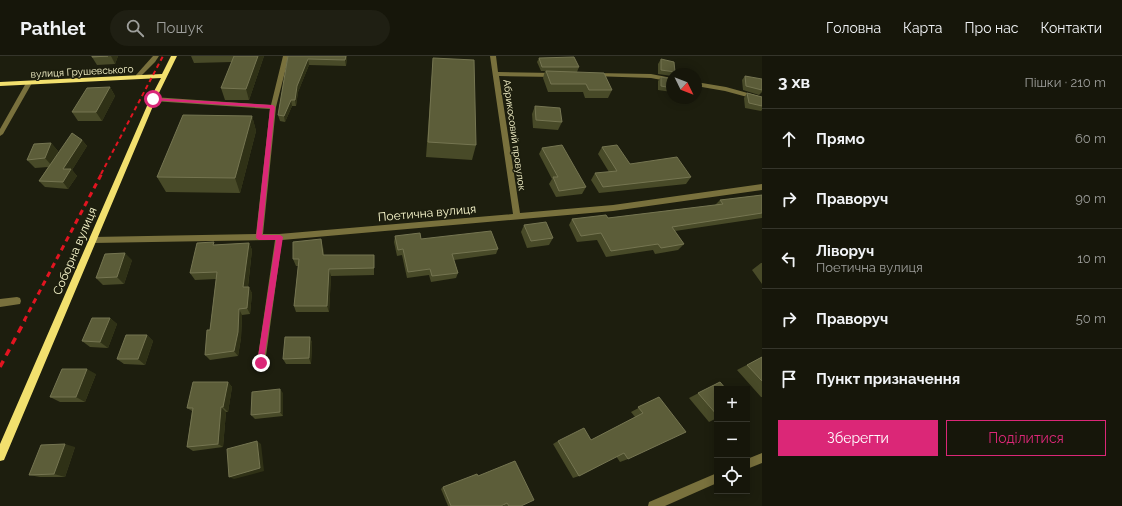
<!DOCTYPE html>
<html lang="uk">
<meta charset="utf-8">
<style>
:root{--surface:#16160a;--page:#1f1f13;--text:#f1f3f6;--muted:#9e9f9c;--line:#35352b;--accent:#db2777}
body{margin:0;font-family:Raleway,sans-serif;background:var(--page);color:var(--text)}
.controls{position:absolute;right:12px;bottom:12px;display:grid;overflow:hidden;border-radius:0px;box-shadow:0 2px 10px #0003}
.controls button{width:36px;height:36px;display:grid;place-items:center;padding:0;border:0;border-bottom:1px solid var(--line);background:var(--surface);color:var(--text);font:20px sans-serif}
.compass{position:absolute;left:666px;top:12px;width:36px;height:36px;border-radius:50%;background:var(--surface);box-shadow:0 2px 10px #0003;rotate:133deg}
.stop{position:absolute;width:12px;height:12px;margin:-9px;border:3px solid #db2777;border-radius:50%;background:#fff}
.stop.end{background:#db2777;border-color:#fff;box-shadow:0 1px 4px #0008}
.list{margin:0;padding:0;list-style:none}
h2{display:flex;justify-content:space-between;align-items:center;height:52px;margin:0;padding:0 16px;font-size:17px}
h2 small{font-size:13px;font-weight:400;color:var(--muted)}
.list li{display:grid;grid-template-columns:26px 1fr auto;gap:12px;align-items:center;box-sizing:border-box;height:60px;padding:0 16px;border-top:1px solid var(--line)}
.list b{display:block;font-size:15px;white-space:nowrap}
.list p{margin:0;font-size:13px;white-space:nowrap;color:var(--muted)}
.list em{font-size:13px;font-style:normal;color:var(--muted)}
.actions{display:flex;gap:8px;padding:12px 16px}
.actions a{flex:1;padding:9px 0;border:1px solid var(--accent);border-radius:0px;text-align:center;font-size:14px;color:var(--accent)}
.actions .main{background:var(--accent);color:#fff}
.icon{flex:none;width:22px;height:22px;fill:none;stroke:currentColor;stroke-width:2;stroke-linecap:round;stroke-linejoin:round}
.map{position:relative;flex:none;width:762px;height:450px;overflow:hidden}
header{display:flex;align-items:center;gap:24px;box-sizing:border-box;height:56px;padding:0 20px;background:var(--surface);border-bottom:1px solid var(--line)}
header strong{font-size:19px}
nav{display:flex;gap:22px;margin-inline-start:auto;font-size:14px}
.search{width:280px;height:36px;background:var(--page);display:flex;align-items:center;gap:10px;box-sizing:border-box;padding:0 14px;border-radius:22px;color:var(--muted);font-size:15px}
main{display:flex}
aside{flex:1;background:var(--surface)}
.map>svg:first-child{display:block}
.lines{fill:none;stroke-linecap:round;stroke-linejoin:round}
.lane{fill:#79713d;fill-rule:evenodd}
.street{fill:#79713d;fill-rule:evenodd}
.secondary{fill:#f2e06e;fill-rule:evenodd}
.rail-far2{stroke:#e21420;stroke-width:2;stroke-dasharray:4.5 3.5;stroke-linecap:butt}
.rail-far1{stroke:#e21420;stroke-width:3;stroke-dasharray:5.5 4.5;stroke-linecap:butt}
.rail{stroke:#e21420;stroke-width:3.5;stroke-dasharray:7 6;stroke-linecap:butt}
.wall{fill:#484a28}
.shaded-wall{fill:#2f3116}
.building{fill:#5c5d39;stroke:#757551}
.route{fill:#db2777}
.labels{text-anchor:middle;stroke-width:3;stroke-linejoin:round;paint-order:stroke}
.far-street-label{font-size:10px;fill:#fbf9ce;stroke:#1d1e0e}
.street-label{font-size:12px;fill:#fbf9ce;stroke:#1d1e0e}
</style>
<header>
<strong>Pathlet</strong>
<div class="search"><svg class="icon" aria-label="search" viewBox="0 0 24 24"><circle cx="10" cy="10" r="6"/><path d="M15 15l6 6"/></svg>Пошук</div>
<nav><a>Головна</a><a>Карта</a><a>Про нас</a><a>Контакти</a></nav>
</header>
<main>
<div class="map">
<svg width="762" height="450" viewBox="0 0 762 450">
<rect width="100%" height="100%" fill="#1d1e0e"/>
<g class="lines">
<path class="lane" d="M153,0H159L155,6L140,21H136V19Z"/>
<path class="street" d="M283,0H289L276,51L263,178H279L513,158L490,0H496L498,16L554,17L557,19L554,21L499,20L520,157L613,149L762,128V134L613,155L282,184L265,307L264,310L261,311L258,310L257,307L275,184L93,187L89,184L93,181L256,178L270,53L153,45L150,43L153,41L271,49Z
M595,17L651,18L672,22V26L651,22L593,20V18Z
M29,25L32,27L3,78L0,80V73L26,27Z
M696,26L726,31L762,41V45L725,35L696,30Z
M17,241L20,242L21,245L20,248L0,251V243Z
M762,397V407L747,413V403Z
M717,417V427L665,450H648L649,446Z"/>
<path class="secondary" d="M171,0H177L156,43L4,404L0,405V388L150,43L161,22L0,30V26L162,18Z"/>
<path class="rail-far2" d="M101,118L163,0"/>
<path class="rail-far1" d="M24,265L102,117"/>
<path class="rail" d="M0,311L25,264"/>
</g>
<path class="wall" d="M92,0H118L115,8L97,9L92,1Z
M191,0H264L249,44H225L221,32L232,6L194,7Z
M288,0H347L346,10L309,9L298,36L296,50H292L285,66L280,65L278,59Z
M433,2L476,89L472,104L426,101L432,17Z
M539,2L579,11L577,16L612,34L608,42H585L583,36H548L543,22L545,15H541L537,6Z
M661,3L675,16L673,18H672V20L658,18V8Z
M745,20L762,26V36L759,39L743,34L742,24Z
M661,21L672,23V36L658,34V25Z
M110,31L115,40L102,65H78L72,56Z
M747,37L762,41V54L761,55L745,52L744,42Z
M535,50L562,66L558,74L533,72L532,58Z
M252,60L256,75L240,137L166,136L157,121Z
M82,84L87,90L72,114L77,120L68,133L45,131L39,125L48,111L35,112L27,104L51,87L58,95L56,100Z
M602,91L630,108L691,121L686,128L599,137L591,124L595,117L609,116L598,98Z
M542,92L586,131L582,138L556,141L549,128L552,123L539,98Z
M762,139V162L675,175L684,188L678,194L655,198L653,194L606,201L597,184L577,186L569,169L572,163L608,162L715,149L720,144Z
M524,169L553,182L549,189L527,192L521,176Z
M395,180L421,183L498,193L496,198L454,204L458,217L456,222L431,226L429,219L407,222L402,199L397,200L394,186Z
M249,187L252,194L248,231L252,237L250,258L242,259L241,282L238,300L210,304L205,299L210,274L216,223L195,224L190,217L216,189Z
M323,191L324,199H374V219L331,220L329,256H296L294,250L298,210H296L293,203Z
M132,204L124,228L103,229L96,222Z
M761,207H762V228L752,214Z
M110,262L117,268L108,292L90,291L82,285Z
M147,279L153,285L145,309L124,308L117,303Z
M310,281L312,287L311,308H286L283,303Z
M762,301V341H761L737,314Z
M96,318L85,346H60L50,341Z
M228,326L232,331L228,356H226L223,391L193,395L187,391L192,355L187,352Z
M720,326L717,333V362L709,366L689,342Z
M283,337V360L255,363L251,359Z
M659,341L628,403L620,406L616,400L579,420L573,422L553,388L558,385L591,384L635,361L631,356Z
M75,391L65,421H40L29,419Z
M478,420L521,450H504L503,449L501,450H448L441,433L443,431Z"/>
<path class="shaded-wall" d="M111,0H118L115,8Z
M258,0H264L249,44L246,33Z
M346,0H347L346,10L345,4Z
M308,3L309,9L298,36L296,50L295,44L297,30Z
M110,31L115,40L102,65L96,56Z
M291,44L292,50L285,66L284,60Z
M252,60L256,75L240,137L235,122Z
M82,84L87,90L72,114L77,120L68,133L63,126V113Z
M51,87L58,95L52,110L45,102Z
M321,183L323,191L324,206L323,199Z
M249,187L252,194L247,237L243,231Z
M125,197L132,204L124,228L117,221Z
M329,213L331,220L329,256L327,250Z
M249,231L252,237L250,258L247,252Z
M239,253L242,259L241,282L238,300L234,295Z
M110,262L117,268L108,292L100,286Z
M147,279L153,285L145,309L138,303Z
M310,281L312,287L311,308L309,302Z
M87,313L96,318L85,346L76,341Z
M228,326L232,331L228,356L223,351Z
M280,333L283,337V360L280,356Z
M221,351L226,356L223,391L218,388Z
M257,385L261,388L264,415L234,423L229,421Z
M65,388L75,391L65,421L54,418Z"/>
<path class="building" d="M92,0H108L92,1Z
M234,0H258L246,33L221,32Z
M288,0H346L345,4L308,3L297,30L295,44H291L284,60L278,59Z
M574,1L579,11H542L539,2Z
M433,2L474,4L476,89L428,86Z
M661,3L674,6L675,16L661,14Z
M546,15L604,17L612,34H589L586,28H551Z
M745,20L762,23V34L746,30Z
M661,21L672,23V32L661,30Z
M110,31L96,56H72L87,32Z
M747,37L762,41V50L749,47Z
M535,50L560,52L562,66L536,64Z
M183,59L252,60L235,122L157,121Z
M72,77L82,84L63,113H71L63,126L39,125Z
M51,87L45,102L27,104L34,88Z
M562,89L586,131L559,135L553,121H558L542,92Z
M617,89L630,108L677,101L691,121L603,131L595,117L617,115L602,91Z
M762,139V157L672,171L684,188L661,192L658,188L611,195L601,177L581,180L572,163L606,159L608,162L723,148L720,144Z
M546,166L553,182L531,185L524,169Z
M491,175L498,193L452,198L458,217L432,220L430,213L408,216L403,193L398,194L395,180L420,177L421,183Z
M321,183L323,199H374V212L329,213L327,250H294L299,203H293V186Z
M214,186L213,189L249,187L243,231H249L247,252L239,253L238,276L234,295L205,299L207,274H210L217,216L190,217L197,187Z
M125,197L117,221L96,222L105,198Z
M92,262H110L100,286L82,285Z
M126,279H147L138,303H117Z
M285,281H310L309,302L283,303Z
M762,301V325L747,309Z
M62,313H87L76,341H50Z
M193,326H228L223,351H221L218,388L187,391L193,352H187Z
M720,326L726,333H717V359L698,337Z
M280,333V356L251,359L252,336Z
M659,341L686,376L628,403L624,397L579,420L558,385L584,372L591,384L643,357L638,351Z
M257,385L260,412L229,421L227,393Z
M65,388L54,418L29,419L41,389Z
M515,405L534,444L521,450H509L507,447L501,450H451L443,431L477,418L478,420Z"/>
<path class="route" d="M153,42L273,49L275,51L262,179H280L283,181L263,310L261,311L257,307L276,184H259L256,182L270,52L151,44Z"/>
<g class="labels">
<g class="far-street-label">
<text transform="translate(82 15) rotate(-3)" y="4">вулиця Грушевського</text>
<text transform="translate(515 79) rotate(82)" y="4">Абрикосовий провулок</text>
</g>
<g class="street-label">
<text transform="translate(427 157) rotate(-5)" y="4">Поетична вулиця</text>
<text transform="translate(75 195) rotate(-67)" y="4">Соборна вулиця</text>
</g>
</g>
</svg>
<div class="controls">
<button>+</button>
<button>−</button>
<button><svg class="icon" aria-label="locate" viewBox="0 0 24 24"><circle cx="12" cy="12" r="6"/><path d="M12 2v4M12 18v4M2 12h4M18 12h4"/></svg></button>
</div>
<svg class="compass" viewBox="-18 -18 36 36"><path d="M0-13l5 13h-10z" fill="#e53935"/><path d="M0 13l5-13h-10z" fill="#9e9f9c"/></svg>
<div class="stop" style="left:153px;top:43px"></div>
<div class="stop end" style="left:261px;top:307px"></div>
</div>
<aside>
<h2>3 хв<small>Пішки · 210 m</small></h2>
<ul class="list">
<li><svg class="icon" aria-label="ahead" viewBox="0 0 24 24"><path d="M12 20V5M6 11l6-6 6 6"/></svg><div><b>Прямо</b></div><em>60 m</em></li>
<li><svg class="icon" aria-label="right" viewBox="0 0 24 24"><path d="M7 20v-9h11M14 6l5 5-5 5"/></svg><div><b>Праворуч</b></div><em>90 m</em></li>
<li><svg class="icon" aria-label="left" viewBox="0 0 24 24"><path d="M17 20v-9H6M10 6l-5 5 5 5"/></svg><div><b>Ліворуч</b><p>Поетична вулиця</p></div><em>10 m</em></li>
<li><svg class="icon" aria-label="right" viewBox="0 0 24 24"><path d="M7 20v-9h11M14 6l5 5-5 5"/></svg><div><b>Праворуч</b></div><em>50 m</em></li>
<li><svg class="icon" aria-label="arrive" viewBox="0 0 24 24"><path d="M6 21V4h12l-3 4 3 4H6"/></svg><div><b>Пункт призначення</b></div></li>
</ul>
<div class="actions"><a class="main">Зберегти</a><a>Поділитися</a></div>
</aside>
</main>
